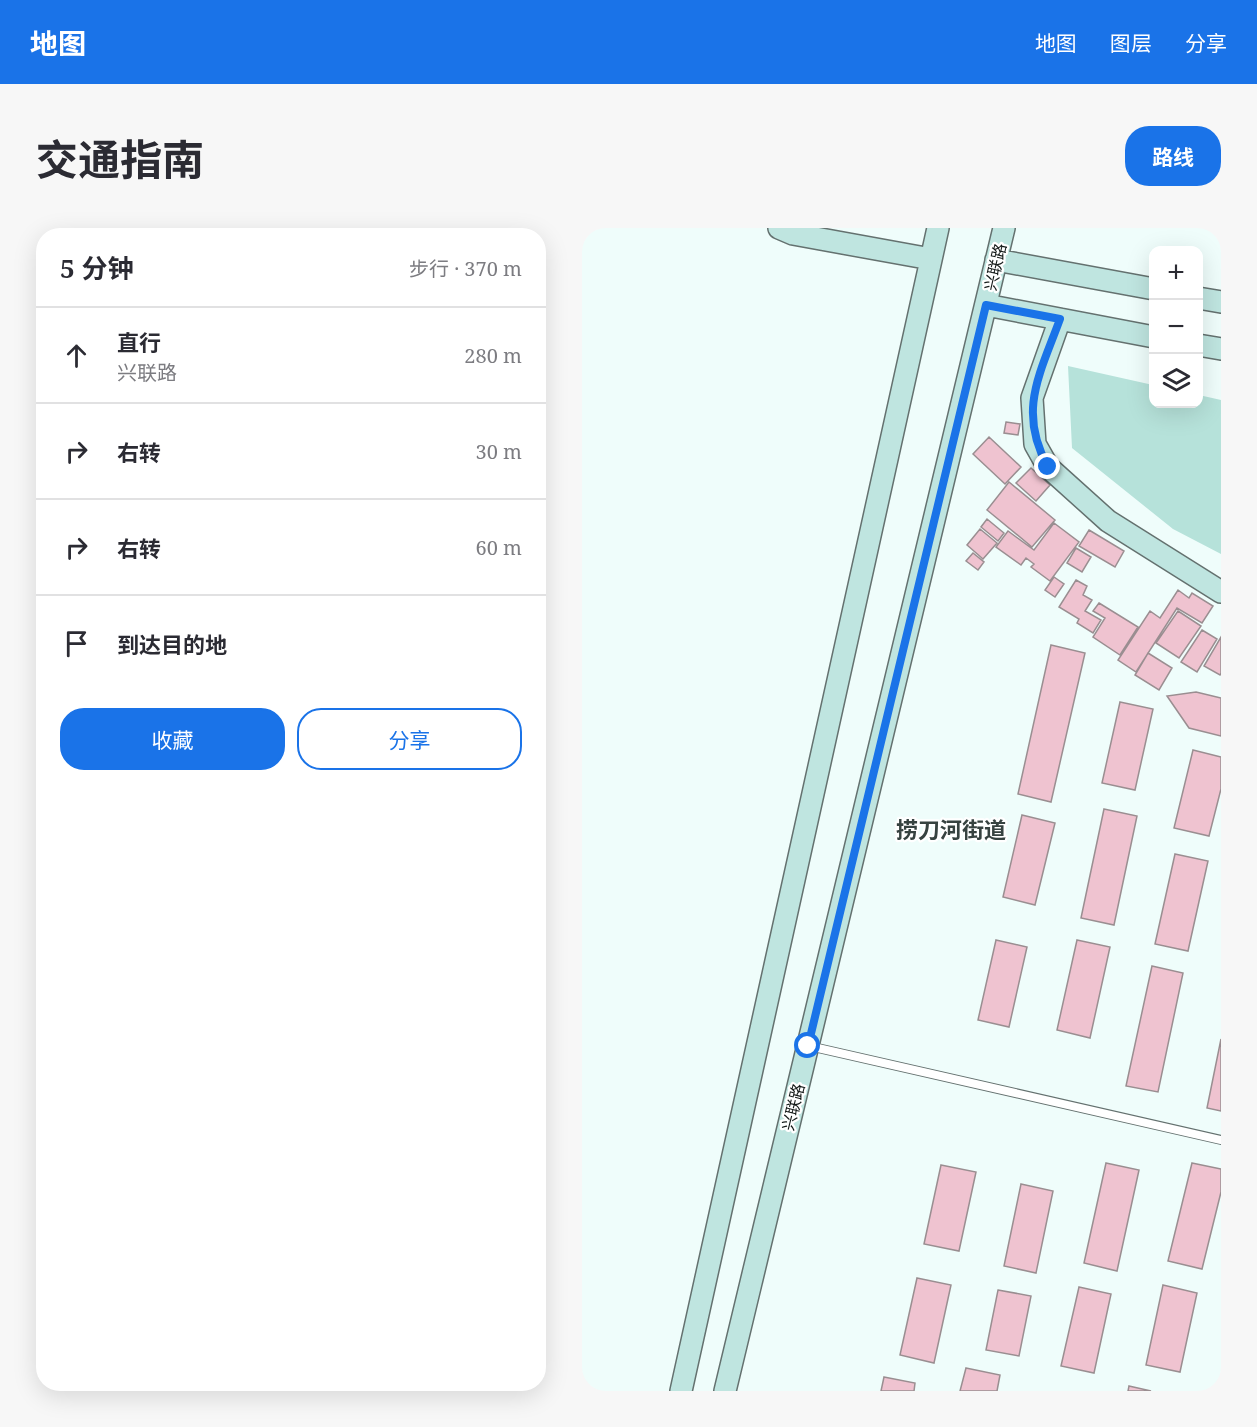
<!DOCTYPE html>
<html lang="zh">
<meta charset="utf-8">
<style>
:root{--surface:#fff;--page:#f7f7f7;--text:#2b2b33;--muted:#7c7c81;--line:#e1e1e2;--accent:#1a73e8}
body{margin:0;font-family:"Noto Serif","Noto Sans SC",serif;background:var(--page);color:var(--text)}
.controls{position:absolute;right:18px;top:18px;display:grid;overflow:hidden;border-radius:12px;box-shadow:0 6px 24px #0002}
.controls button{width:54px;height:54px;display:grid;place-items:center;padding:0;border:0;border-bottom:2px solid var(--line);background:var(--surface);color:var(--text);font:30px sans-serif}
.stop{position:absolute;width:18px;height:18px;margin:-14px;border:4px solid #1a73e8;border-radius:50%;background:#fff}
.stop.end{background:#1a73e8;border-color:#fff;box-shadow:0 2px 6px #0008}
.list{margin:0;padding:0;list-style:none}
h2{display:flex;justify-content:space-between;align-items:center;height:78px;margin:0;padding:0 24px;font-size:26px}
h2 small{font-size:20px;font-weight:400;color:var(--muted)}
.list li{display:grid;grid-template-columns:39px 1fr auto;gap:18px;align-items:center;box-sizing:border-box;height:96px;padding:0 24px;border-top:2px solid var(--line)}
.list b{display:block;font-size:22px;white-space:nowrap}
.list p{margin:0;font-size:20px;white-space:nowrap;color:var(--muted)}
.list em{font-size:20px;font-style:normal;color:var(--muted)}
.actions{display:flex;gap:12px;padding:18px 24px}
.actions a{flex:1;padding:14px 0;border:2px solid var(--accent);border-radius:24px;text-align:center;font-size:21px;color:var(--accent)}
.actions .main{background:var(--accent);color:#fff}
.icon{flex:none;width:33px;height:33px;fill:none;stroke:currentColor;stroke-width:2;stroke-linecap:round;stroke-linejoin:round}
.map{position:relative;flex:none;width:639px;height:1163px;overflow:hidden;border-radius:24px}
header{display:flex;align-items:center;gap:36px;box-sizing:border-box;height:84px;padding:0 30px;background:var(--accent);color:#fff}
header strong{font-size:28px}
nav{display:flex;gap:33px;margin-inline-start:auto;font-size:21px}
.intro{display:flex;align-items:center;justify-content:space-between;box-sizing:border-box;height:144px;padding:0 36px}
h1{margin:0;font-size:42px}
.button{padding:15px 27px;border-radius:24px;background:var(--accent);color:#fff;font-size:21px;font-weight:700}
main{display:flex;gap:36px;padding:0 36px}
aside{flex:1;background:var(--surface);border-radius:24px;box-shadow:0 6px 24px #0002}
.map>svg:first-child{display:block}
.green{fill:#b6e2da}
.building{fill:#efc3d0;stroke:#9a8e91;stroke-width:1.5}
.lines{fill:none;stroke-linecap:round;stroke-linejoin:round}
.lane-casing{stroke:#64716f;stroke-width:10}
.secondary-casing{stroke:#64716f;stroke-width:24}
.lane{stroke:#fff;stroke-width:8}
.secondary{stroke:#bfe5e0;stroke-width:21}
.route{stroke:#1a73e8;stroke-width:8}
.labels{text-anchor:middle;stroke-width:4.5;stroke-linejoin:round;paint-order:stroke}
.street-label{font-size:16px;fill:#141918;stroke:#fff}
.district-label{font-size:22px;font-weight:bold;fill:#364240;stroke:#fff}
</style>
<header>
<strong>地图</strong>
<nav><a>地图</a><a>图层</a><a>分享</a></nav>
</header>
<div class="intro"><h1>交通指南</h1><a class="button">路线</a></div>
<main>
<aside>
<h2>5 分钟<small>步行 · 370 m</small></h2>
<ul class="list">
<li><svg class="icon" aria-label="ahead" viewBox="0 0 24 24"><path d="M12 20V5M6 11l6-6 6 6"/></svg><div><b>直行</b><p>兴联路</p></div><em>280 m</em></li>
<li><svg class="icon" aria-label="right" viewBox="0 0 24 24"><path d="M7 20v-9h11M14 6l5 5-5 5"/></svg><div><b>右转</b></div><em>30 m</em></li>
<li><svg class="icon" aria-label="right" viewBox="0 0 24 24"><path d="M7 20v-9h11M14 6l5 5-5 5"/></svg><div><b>右转</b></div><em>60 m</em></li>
<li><svg class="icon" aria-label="arrive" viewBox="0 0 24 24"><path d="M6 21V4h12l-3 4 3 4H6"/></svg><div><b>到达目的地</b></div></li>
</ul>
<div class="actions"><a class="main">收藏</a><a>分享</a></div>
</aside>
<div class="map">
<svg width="639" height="1163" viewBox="0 0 639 1163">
<rect width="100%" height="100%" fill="#effdfb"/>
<path class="green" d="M486,138L571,157L572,176H616L617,167L639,172V326L591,301L490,220Z"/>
<path class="building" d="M424,194L438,196L436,207L422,205Z
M407,209L439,239L423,256L391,226Z
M449,240L468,257L454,273L434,255Z
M427,254L473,292L450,319L405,282Z
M405,291L422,305L416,313L399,299Z
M472,295L497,314L468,353L449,339L452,336L444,330L439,337L414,319L426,303L452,322Z
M398,301L415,315L401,331L385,317Z
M507,302L542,323L533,339L497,318Z
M494,320L509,329L500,344L485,335Z
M391,325L402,334L396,342L384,333Z
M472,349L482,356L473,369L463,362Z
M494,352L505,358L501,367L510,372L503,383L519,392L511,405L495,395L497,391L477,379Z
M596,362L607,370L610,365L631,378L620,395L595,380L554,444L536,432L568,383L578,390Z
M517,375L556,399L538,427L511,409L523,390L511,383Z
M596,383L619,398L597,430L574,415Z
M620,402L635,411L615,444L599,434Z
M639,409V445L638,447L622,438Z
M469,417L503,425L469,574L436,566Z
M566,425L590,440L577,462L553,447Z
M614,464L639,470V508L607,500L585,468Z
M538,474L571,481L553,562L520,555Z
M611,522L639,529V561L627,608L592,600Z
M522,581L555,588L532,697L499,690Z
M440,587L473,595L453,677L421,669Z
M593,626L626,633L606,723L573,716Z
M414,712L445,719L427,799L396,792Z
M495,712L528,719L508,810L475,802Z
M570,738L601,745L576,864L544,858Z
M639,811V883L625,880Z
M524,935L557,942L535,1043L502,1035Z
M610,935L639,941V964L620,1041L586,1033Z
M359,937L394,944L377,1023L342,1016Z
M439,956L471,963L454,1045L422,1038Z
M335,1050L369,1057L352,1135L318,1127Z
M581,1057L615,1065L598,1144L564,1137Z
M497,1059L529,1066L512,1145L479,1138Z
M416,1062L449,1068L437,1128L404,1122Z
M384,1140L418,1147L415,1163H378Z
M302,1149L333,1155L332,1163H299Z
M547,1158L569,1163H546Z"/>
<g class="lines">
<g class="lane-casing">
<path id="lane" d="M227,818L639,912
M638,1163L639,1158"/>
</g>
<g class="secondary-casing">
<path id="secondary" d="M197,0L211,6L349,31
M414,32L572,61
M616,70L639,74
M404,77L572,109
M478,91L450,170L453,216L466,239L526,293L639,364
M616,117L639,121
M99,1163L356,0
M143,1163L422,0"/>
</g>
<use href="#lane" class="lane"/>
<use href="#secondary" class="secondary"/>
</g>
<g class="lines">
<path class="route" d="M226,818L404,77L478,91C458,146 435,183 466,239"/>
</g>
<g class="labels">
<g class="street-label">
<text transform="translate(413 39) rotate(-77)" y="6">兴联路</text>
<text transform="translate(211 879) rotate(-76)" y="6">兴联路</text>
</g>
<g class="district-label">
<text x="369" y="610">捞刀河街道</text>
</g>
</g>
</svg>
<div class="controls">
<button>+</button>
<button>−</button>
<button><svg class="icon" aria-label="layers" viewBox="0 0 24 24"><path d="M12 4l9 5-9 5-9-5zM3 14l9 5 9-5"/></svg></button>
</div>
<div class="stop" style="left:226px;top:818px"></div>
<div class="stop end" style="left:466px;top:239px"></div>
</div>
</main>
